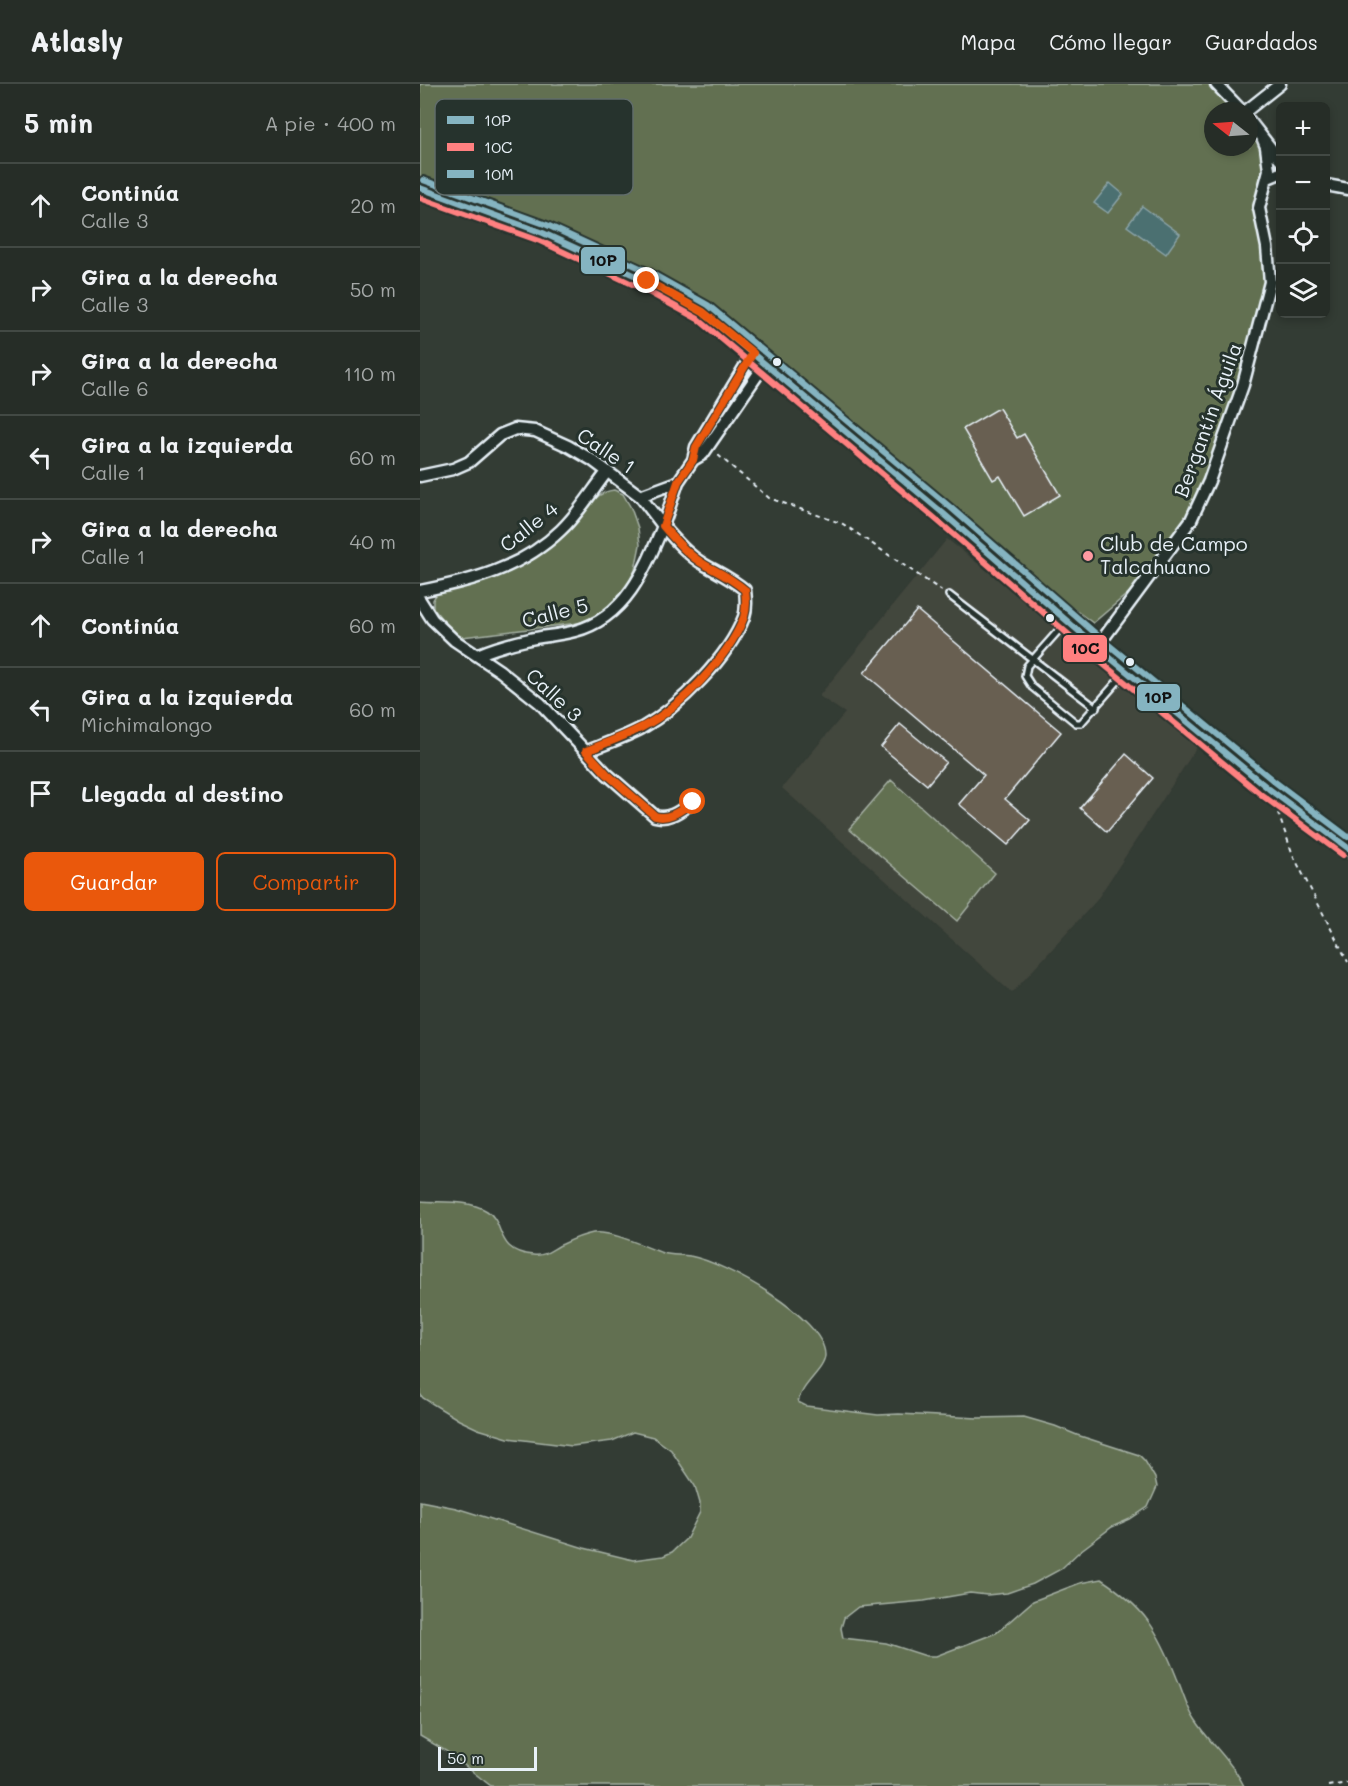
<!DOCTYPE html>
<html lang="es">
<meta charset="utf-8">
<style>
:root{--surface:#262d27;--page:#323933;--text:#f1f3f6;--muted:#a4a8a7;--line:#424944;--accent:#ea580c}
body{margin:0;font-family:Mali,sans-serif;background:var(--page);color:var(--text)}
.controls{position:absolute;right:18px;top:18px;display:grid;overflow:hidden;border-radius:9px;box-shadow:0 3px 9px #0003}
.controls button{width:54px;height:54px;display:grid;place-items:center;padding:0;border:0;border-bottom:2px solid var(--line);background:var(--surface);color:var(--text);font:30px sans-serif}
.compass{position:absolute;left:784px;top:18px;width:54px;height:54px;border-radius:50%;background:var(--surface);box-shadow:0 3px 9px #0003;rotate:287deg}
.scale{position:absolute;left:18px;bottom:15px;width:99px;box-sizing:border-box;padding-left:6px;border:3px solid #e8f1f8;border-top:0;font-size:16px;line-height:21px;white-space:nowrap;color:#e8f1f8;-webkit-text-stroke:4px #26332d;paint-order:stroke}
.stop{position:absolute;width:18px;height:18px;margin:-14px;border:4px solid #ea580c;border-radius:50%;background:#fff}
.stop.end{background:#ea580c;border-color:#fff;box-shadow:0 2px 6px #0008}
.list{margin:0;padding:0;list-style:none}
h2{display:flex;justify-content:space-between;align-items:center;height:78px;margin:0;padding:0 24px;font-size:26px}
h2 small{font-size:20px;font-weight:400;color:var(--muted)}
.list li{display:grid;grid-template-columns:39px 1fr auto;gap:18px;align-items:center;box-sizing:border-box;height:84px;padding:0 24px;border-top:2px solid var(--line)}
.list b{display:block;font-size:22px;white-space:nowrap}
.list p{margin:0;font-size:20px;white-space:nowrap;color:var(--muted)}
.list em{font-size:20px;font-style:normal;color:var(--muted)}
.actions{display:flex;gap:12px;padding:18px 24px}
.actions a{flex:1;padding:14px 0;border:2px solid var(--accent);border-radius:9px;text-align:center;font-size:21px;color:var(--accent)}
.actions .main{background:var(--accent);color:#fff}
.icon{flex:none;width:33px;height:33px;fill:none;stroke:currentColor;stroke-width:2;stroke-linecap:round;stroke-linejoin:round}
.map{position:relative;flex:none;width:928px;height:1702px;overflow:hidden}
header{display:flex;align-items:center;gap:36px;box-sizing:border-box;height:84px;padding:0 30px;background:var(--surface);border-bottom:2px solid var(--line)}
header strong{font-size:28px}
nav{display:flex;gap:33px;margin-inline-start:auto;font-size:21px}
main{display:flex}
aside{flex:1;background:var(--surface)}
.map>svg:first-child{display:block}
.built{fill:#43463d}
.green{fill:#627051;stroke:#a5b0a4;stroke-width:1.5}
.water{fill:#4b6f71;stroke:#8aa3a7;stroke-width:1.5}
.building{fill:#675f51;stroke:#e8f1f8;stroke-width:1.5}
.lines{fill:none;stroke-linecap:round;stroke-linejoin:round}
.service-casing{stroke:#e8f1f8;stroke-width:10}
.minor-casing{stroke:#e8f1f8;stroke-width:15}
.secondary-casing{stroke:#e8f1f8;stroke-width:20}
.path{stroke:#e8f1f8;stroke-width:2;stroke-dasharray:4.5 4.5;stroke-linecap:butt}
.service{stroke:#26332d;stroke-width:5}
.minor{stroke:#26332d;stroke-width:10}
.secondary{stroke:#26332d;stroke-width:15}
.bus-1-casing{stroke:#26332d;stroke-width:10}
.bus-2-casing{stroke:#26332d;stroke-width:10}
.bus-3-casing{stroke:#26332d;stroke-width:10}
.bus-1{stroke:#85b4c1;stroke-width:6}
.bus-2{stroke:#ff8080;stroke-width:6}
.bus-3{stroke:#85b4c1;stroke-width:6}
.route{stroke:#ea580c;stroke-width:8}
.bus-dot{fill:#e8f1f8;stroke:#26332d;stroke-width:2}
.poi-dot{fill:#ff9aa2;stroke:#26332d;stroke-width:2}
.labels{text-anchor:middle;stroke-width:6;stroke-linejoin:round;paint-order:stroke}
.street-label{font-size:20px;fill:#e8f1f8;stroke:#26332d}
.poi-label{font-size:20px;fill:#e8f1f8;stroke:#26332d;text-anchor:start}
.key{fill:#26332d;stroke:#606c6a;stroke-width:1.5}
.key-label{font-size:16px;fill:#e8f1f8}
.line-badge{stroke:#26332d;stroke-width:2}
.pale-badge-label{font-size:16px;text-anchor:middle;font-weight:bold;fill:#111}
</style>
<header>
<strong>Atlasly</strong>
<nav><a>Mapa</a><a>Cómo llegar</a><a>Guardados</a></nav>
</header>
<main>
<aside>
<h2>5 min<small>A pie · 400 m</small></h2>
<ul class="list">
<li><svg class="icon" aria-label="ahead" viewBox="0 0 24 24"><path d="M12 20V5M6 11l6-6 6 6"/></svg><div><b>Continúa</b><p>Calle 3</p></div><em>20 m</em></li>
<li><svg class="icon" aria-label="right" viewBox="0 0 24 24"><path d="M7 20v-9h11M14 6l5 5-5 5"/></svg><div><b>Gira a la derecha</b><p>Calle 3</p></div><em>50 m</em></li>
<li><svg class="icon" aria-label="right" viewBox="0 0 24 24"><path d="M7 20v-9h11M14 6l5 5-5 5"/></svg><div><b>Gira a la derecha</b><p>Calle 6</p></div><em>110 m</em></li>
<li><svg class="icon" aria-label="left" viewBox="0 0 24 24"><path d="M17 20v-9H6M10 6l-5 5 5 5"/></svg><div><b>Gira a la izquierda</b><p>Calle 1</p></div><em>60 m</em></li>
<li><svg class="icon" aria-label="right" viewBox="0 0 24 24"><path d="M7 20v-9h11M14 6l5 5-5 5"/></svg><div><b>Gira a la derecha</b><p>Calle 1</p></div><em>40 m</em></li>
<li><svg class="icon" aria-label="ahead" viewBox="0 0 24 24"><path d="M12 20V5M6 11l6-6 6 6"/></svg><div><b>Continúa</b></div><em>60 m</em></li>
<li><svg class="icon" aria-label="left" viewBox="0 0 24 24"><path d="M17 20v-9H6M10 6l-5 5 5 5"/></svg><div><b>Gira a la izquierda</b><p>Michimalongo</p></div><em>60 m</em></li>
<li><svg class="icon" aria-label="arrive" viewBox="0 0 24 24"><path d="M6 21V4h12l-3 4 3 4H6"/></svg><div><b>Llegada al destino</b></div></li>
</ul>
<div class="actions"><a class="main">Guardar</a><a>Compartir</a></div>
</aside>
<div class="map">
<svg width="928" height="1702" viewBox="0 0 928 1702">
<rect width="100%" height="100%" fill="#333c34"/>
<filter id="ink" filterUnits="userSpaceOnUse"><feTurbulence type="fractalNoise" baseFrequency=".0167" numOctaves="2"/><feDisplacementMap in="SourceGraphic" scale="12" xChannelSelector="R" yChannelSelector="G"/><feConvolveMatrix kernelMatrix="1 2 1 2 8 2 1 2 1" color-interpolation-filters="sRGB"/></filter>
<g filter="url(#ink)">
<path class="built" d="M527,455L781,657L676,817L592,909L362,704L425,629L399,612Z"/>
<path class="green" d="M0,0H796L816,27H793V63H829V45L841,65L843,80L842,106L850,198L838,246L771,436L726,494L673,539L524,430L283,228L217,193L0,103Z
M194,406L203,410L211,424L218,444L220,461L215,486L202,511L186,527L159,539L42,553L33,549L13,524V516L17,509C70,498 110,483 150,444C164,431 173,408 194,406Z
M471,696L575,789L537,837L429,745Z
M0,1117C21,1119 48,1115 67,1127C86,1139 74,1168 113,1171C125,1173 133,1164 143,1160C151,1156 163,1151 173,1149C191,1146 225,1163 243,1169C252,1172 261,1170 270,1172C304,1178 404,1233 405,1271C405,1286 382,1299 378,1318L386,1322L458,1331L479,1330L558,1334L604,1333L635,1342L657,1351L719,1371L725,1377L735,1394L737,1403L728,1423L710,1435L692,1443L660,1467L641,1485L613,1500L587,1509L567,1511L550,1509L504,1517L438,1523L424,1534L421,1544L423,1554L466,1559L506,1572H516L576,1549L613,1517L660,1499L681,1495C725,1524 738,1546 757,1594C763,1608 767,1624 775,1636C790,1660 812,1677 824,1702H71L26,1667L0,1652V1417L36,1424L164,1464L213,1476L243,1472L252,1468L267,1454L280,1428V1419L275,1402L251,1366L233,1353L213,1348L192,1357L152,1362L88,1354L58,1345L39,1336L3,1314L0,1310Z"/>
<path class="water" d="M690,99L703,110L688,129L674,119Z
M722,122L760,150L746,170L707,142Z"/>
<path class="building" d="M579,324L597,354L604,350L640,411L604,432L580,392L573,396L543,345Z
M497,526L641,648L585,715L610,736L588,761L539,720L564,691L444,589Z
M480,640L526,678L507,701L461,663Z
M706,670L733,694L687,748L660,724Z"/>
<g class="lines">
<g class="service-casing">
<path id="service" d="M529,511L676,624
M646,538L607,582L605,592L612,603L656,639H661L704,590"/>
</g>
<g class="minor-casing">
<path id="minor" d="M796,0L822,27
M826,27L860,0
M829,36L860,76
M848,94L860,89
M906,101L928,105
M273,376L283,370L345,280
M0,392L33,385L49,378L80,351L95,345L115,347L148,362L172,376L220,412L243,442C225,486 205,534 155,547C140,551 125,552 110,555C91,559 74,564 57,571
M220,412L258,398
M0,507C52,497 102,484 141,446C159,429 172,407 187,388
M0,516L12,535L34,556L80,587L120,619L187,690L235,732C250,736 261,726 273,718
M677,563L771,436L789,397L823,301L850,198L847,163L839,124L849,86L846,63L842,53
M167,667C185,660 205,653 222,644C259,623 309,573 324,533C327,524 326,515 325,506C312,495 299,489 285,481C269,472 255,456 243,442L258,398L273,376L276,363L333,269"/>
</g>
<g class="secondary-casing">
<path id="secondary" d="M0,104L123,149L227,197L283,228L524,430L677,563L849,705L928,764"/>
</g>
<path class="path" d="M298,371L349,414L423,440L522,507
M858,729L873,771L928,878
M908,1702L928,1699"/>
<use href="#service" class="service"/>
<use href="#minor" class="minor"/>
<use href="#secondary" class="secondary"/>
<g class="bus-1-casing">
<path id="bus-1" d="M0,104L123,149L227,197L283,228L524,430L677,563L849,705L928,764"/>
</g>
<g class="bus-2-casing">
<path id="bus-2" d="M0,114L120,157L223,205L278,235L518,437L671,570L843,712L923,771"/>
</g>
<g class="bus-3-casing">
<path id="bus-3" d="M3,96L127,141L231,189L288,221L530,423L683,556L855,698L928,753"/>
</g>
<use href="#bus-1" class="bus-1"/>
<use href="#bus-2" class="bus-2"/>
<use href="#bus-3" class="bus-3"/>
</g>
</g>
<g class="lines" filter="url(#ink)">
<path class="route" d="M227,197L283,228L333,269L276,363L273,376L258,398L243,442C255,456 269,472 285,481C300,489 311,494 325,506C326,515 327,523 324,533C312,566 274,608 245,629C222,646 194,656 166,667L187,690L235,732C250,736 261,726 273,718"/>
</g>
<g class="bus-dot">
<circle cx="357" cy="278" r="5"/>
<circle cx="630" cy="534" r="5"/>
<circle cx="710" cy="578" r="5"/>
</g>
<circle class="poi-dot" cx="668" cy="472" r="6"/>
<g class="labels">
<g class="street-label">
<text transform="translate(788 336) rotate(-70)" y="7">Bergantín Águila</text>
<text transform="translate(186 367) rotate(34)" y="7">Calle 1</text>
<text transform="translate(109 443) rotate(-38)" y="7">Calle 4</text>
<text transform="translate(135 529) rotate(-14)" y="7">Calle 5</text>
<text transform="translate(134 611) rotate(43)" y="7">Calle 3</text>
</g>
<g class="poi-label">
<text x="680" y="467">Club de Campo<tspan x="680" dy="23">Talcahuano</tspan></text>
</g>
</g>
<rect x="15" y="15" width="198" height="96" rx="9" class="key"/>
<rect x="27" y="32" width="27" height="8" fill="#85b4c1"/>
<rect x="27" y="59" width="27" height="8" fill="#ff8080"/>
<rect x="27" y="86" width="27" height="8" fill="#85b4c1"/>
<g class="key-label">
<text x="64" y="42">10P</text>
<text x="64" y="69">10C</text>
<text x="64" y="96">10M</text>
</g>
<g class="line-badge">
<rect x="160" y="162" width="46" height="29" rx="6" fill="#85b4c1"/>
<rect x="642" y="550" width="46" height="29" rx="6" fill="#ff8080"/>
<rect x="716" y="599" width="45" height="29" rx="6" fill="#85b4c1"/>
</g>
<g class="pale-badge-label">
<text x="183" y="182">10P</text>
<text x="665" y="570">10C</text>
<text x="738" y="619">10P</text>
</g>
</svg>
<div class="controls">
<button>+</button>
<button>−</button>
<button><svg class="icon" aria-label="locate" viewBox="0 0 24 24"><circle cx="12" cy="12" r="6"/><path d="M12 2v4M12 18v4M2 12h4M18 12h4"/></svg></button>
<button><svg class="icon" aria-label="layers" viewBox="0 0 24 24"><path d="M12 4l9 5-9 5-9-5zM3 14l9 5 9-5"/></svg></button>
</div>
<svg class="compass" viewBox="-18 -18 36 36"><path d="M0-13l5 13h-10z" fill="#e53935"/><path d="M0 13l5-13h-10z" fill="#a4a8a7"/></svg>
<div class="scale">50 m</div>
<div class="stop" style="left:273px;top:718px"></div>
<div class="stop end" style="left:227px;top:197px"></div>
</div>
</main>
